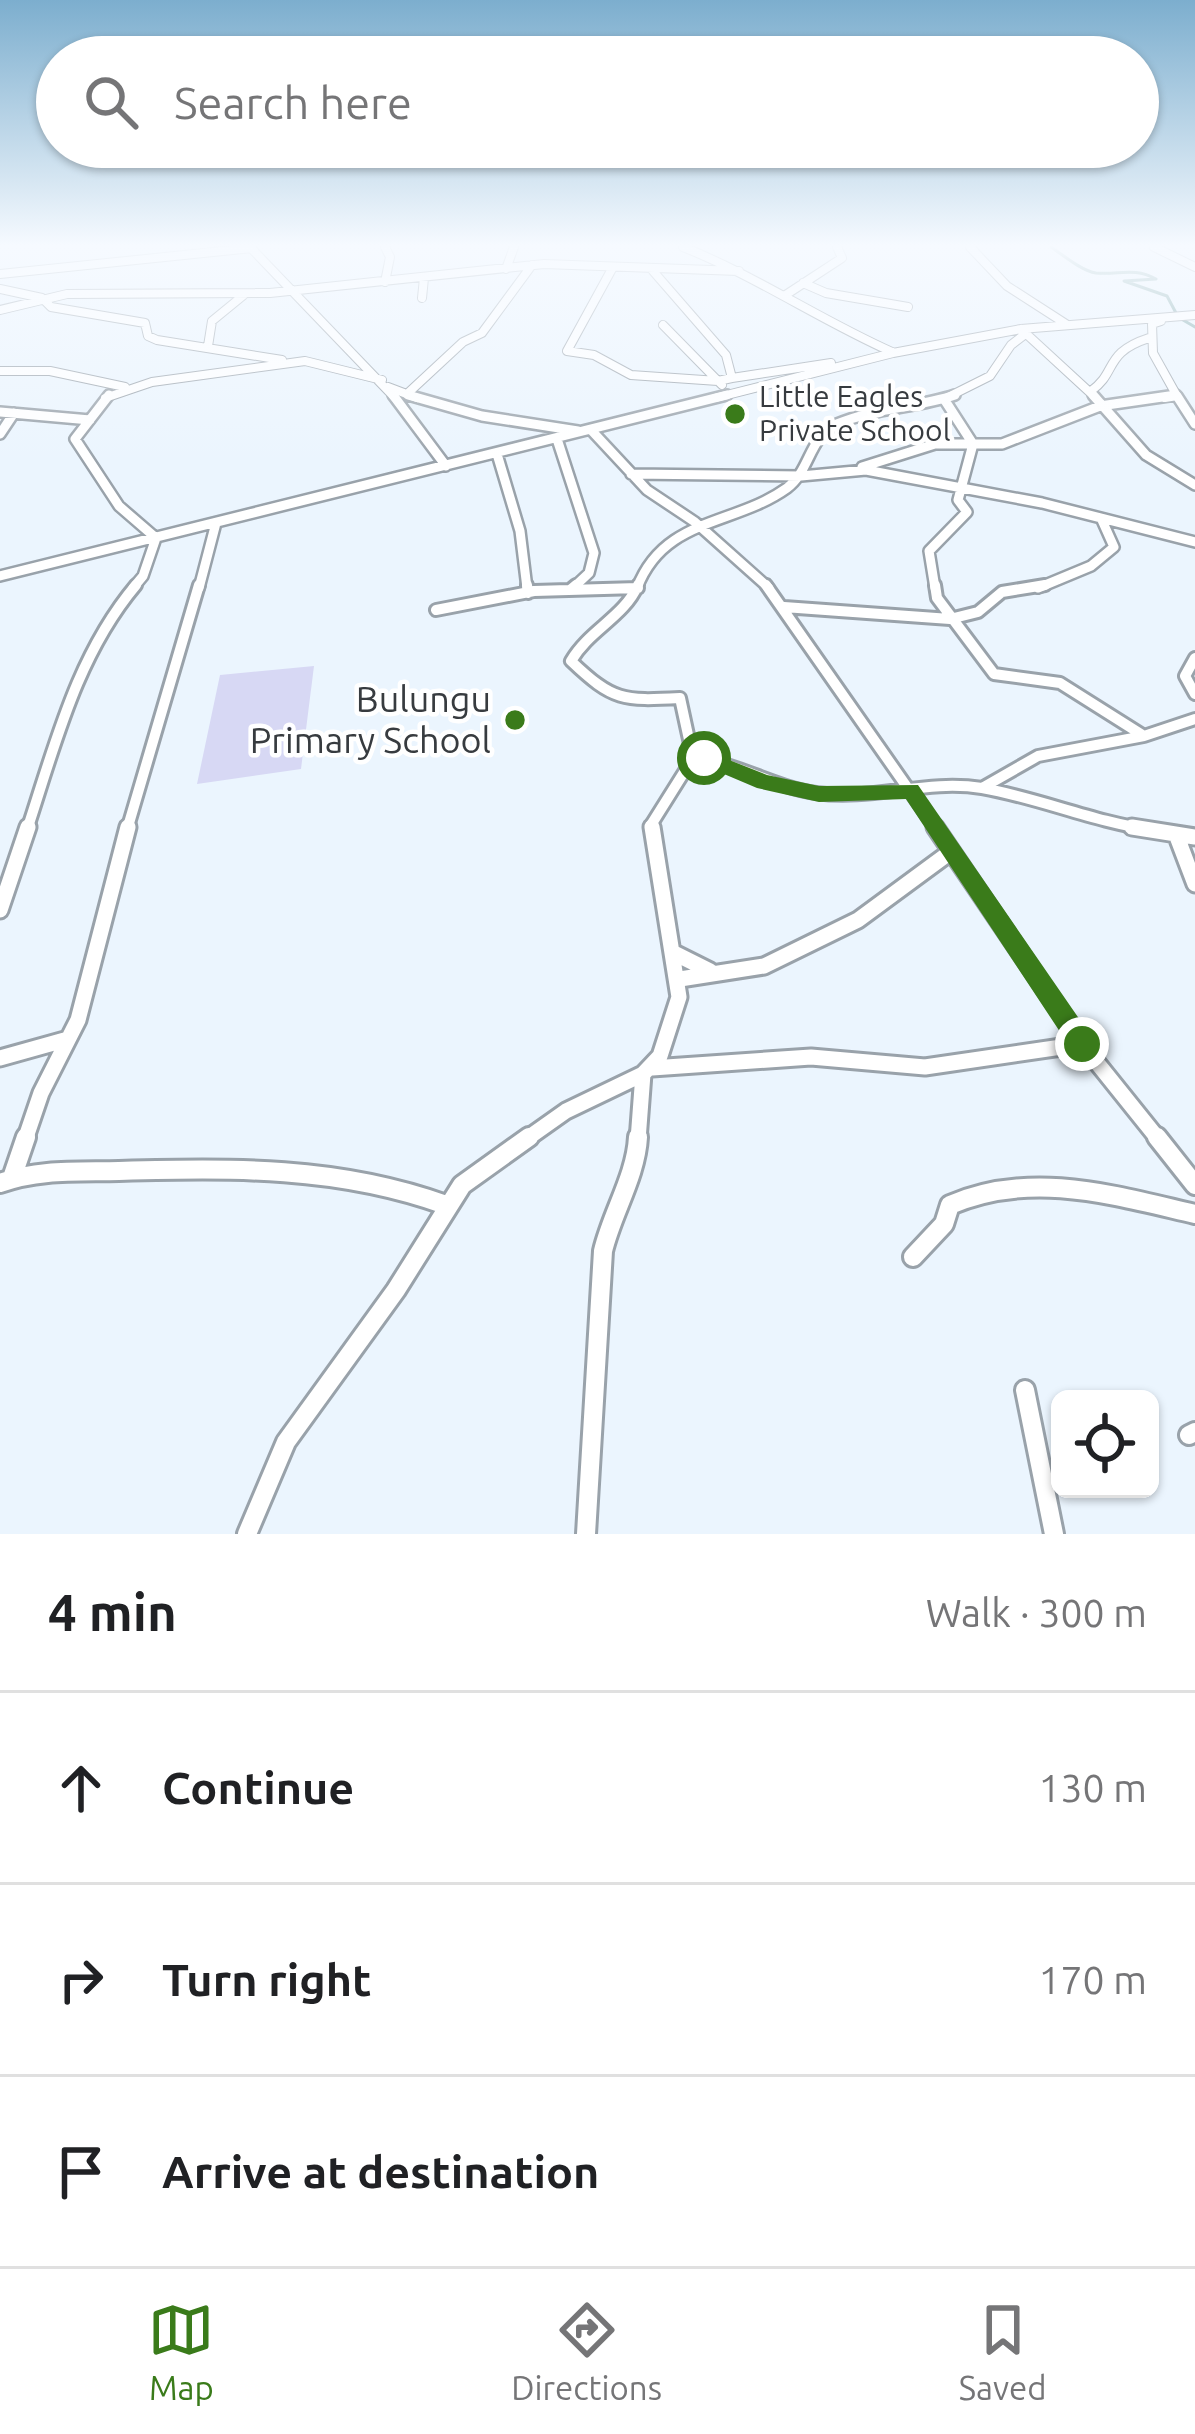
<!DOCTYPE html>
<meta charset="utf-8">
<style>
:root{--surface:#fff;--page:#f2f2f2;--text:#202124;--muted:#757577;--line:#e0e0e0;--accent:#3a7b1a}
body{margin:0;font-family:Ubuntu,sans-serif;background:var(--page);color:var(--text)}
.controls{position:absolute;right:36px;bottom:36px;display:grid;overflow:hidden;border-radius:18px;box-shadow:0 3px 9px #0004}
.controls button{width:108px;height:108px;display:grid;place-items:center;padding:0;border:0;border-bottom:3px solid var(--line);background:var(--surface);color:var(--text);font:60px sans-serif}
.stop{position:absolute;width:36px;height:36px;margin:-27px;border:9px solid #3a7b1a;border-radius:50%;background:#fff}
.stop.end{background:#3a7b1a;border-color:#fff;box-shadow:0 3px 12px #0008}
.list{margin:0;padding:0;list-style:none}
h2{display:flex;justify-content:space-between;align-items:center;height:156px;margin:0;padding:0 48px;font-size:51px}
h2 small{font-size:39px;font-weight:400;color:var(--muted)}
.list li{display:grid;grid-template-columns:78px 1fr auto;gap:36px;align-items:center;box-sizing:border-box;height:192px;padding:0 48px;border-top:3px solid var(--line)}
.list b{display:block;font-size:45px;white-space:nowrap}
.list em{font-size:39px;font-style:normal;color:var(--muted)}
.icon{flex:none;width:66px;height:66px;fill:none;stroke:currentColor;stroke-width:2;stroke-linecap:round;stroke-linejoin:round}
.map{position:relative;flex:none;width:1195px;height:1534px;overflow:hidden}
.search{position:absolute;background:var(--surface);box-shadow:0 3px 9px #0004;left:36px;right:36px;top:36px;height:132px;display:flex;align-items:center;gap:30px;box-sizing:border-box;padding:0 42px;border-radius:66px;color:var(--muted);font-size:45px}
.sheet{height:732px;background:var(--surface)}
nav{display:flex;justify-content:space-around;align-items:center;box-sizing:border-box;height:168px;border-top:3px solid var(--line);background:var(--surface);font-size:33px;color:var(--muted)}
nav a{display:grid;justify-items:center;gap:6px}
nav .on{color:var(--accent)}
.map>svg:first-child{display:block}
.green{fill:#d7d8f4}
.lines{fill:none;stroke-linecap:round;stroke-linejoin:round}
.stream{stroke:#7ba5a7;stroke-width:3}
.minor-far4-casing{stroke:#99a2aa;stroke-width:10}
.minor-far3-casing{stroke:#99a2aa;stroke-width:14}
.minor-far2-casing{stroke:#99a2aa;stroke-width:16}
.minor-far1-casing{stroke:#99a2aa;stroke-width:21}
.minor-casing{stroke:#99a2aa;stroke-width:24}
.minor-far4{stroke:#fff;stroke-width:8}
.minor-far3{stroke:#fff;stroke-width:9}
.minor-far2{stroke:#fff;stroke-width:10}
.minor-far1{stroke:#fff;stroke-width:15}
.minor{stroke:#fff;stroke-width:18}
.route{fill:#3a7b1a}
.poi-dot{fill:#3a7b1a;stroke:#fff;stroke-width:4.5}
.labels{text-anchor:middle;stroke-width:9;stroke-linejoin:round;paint-order:stroke}
.far-poi-label{font-size:30px;fill:#373b3f;stroke:#fff;text-anchor:start}
.poi-label{font-size:36px;fill:#373b3f;stroke:#fff;text-anchor:end}
</style>
<div class="map">
<svg width="1195" height="1534" viewBox="0 0 1195 1534">
<rect width="100%" height="100%" fill="#ebf5fe"/>
<path class="green" d="M314,666L301,769L197,784L220,675Z"/>
<g class="lines">
<path class="stream" d="M1051,247C1063,255 1082,271 1096,273C1119,275 1134,267 1156,279L1124,281L1167,296L1176,313
M1183,320L1195,327"/>
<g class="minor-far4-casing">
<path id="minor-far4" d="M250,247L395,398
M385,247L390,257L385,282
M683,247C756,276 820,320 892,352
M970,247L1007,286L1066,324
M1154,247L1195,267
M613,267L567,351L594,355L631,375L718,381
M506,269L514,247
M653,271L726,355L732,378L718,381L722,385
M0,274L252,248
M803,283L826,293L908,307
M0,289L42,298L51,307L145,323L148,336L157,340L282,360
M784,296L842,258L837,247
M422,298L424,278
M0,310L67,294L270,293L544,264L739,271
M1161,321L1152,324L1153,353L1177,396L1165,398
M663,325L717,380
M1021,329L1096,398
M208,346L212,321L245,294
M0,371H50L125,387
M732,378L831,363
M388,387L417,398
M1091,391C1118,372 1103,353 1149,338
M407,394L463,342L482,333L532,265
M105,398L152,382L305,361L382,380
M715,398L893,353L1021,329L1195,315
M946,398L990,376L1011,345L1024,335"/>
</g>
<g class="minor-far3-casing">
<path id="minor-far3" d="M109,395L75,439L119,506L156,538L143,576L133,588
M393,395L446,466
M408,395L482,416L578,431
M1093,395L1146,455L1195,485
M1177,396L1195,424
M0,412L90,420
M592,431L647,490L695,522L769,588
M0,434L14,413
M557,439L594,553L589,573L573,588
M497,454L520,531L527,588
M862,467L935,444H1002L1100,406L1176,395
M631,474L801,476L866,470L1042,503L1195,542
M0,576L727,395
M199,588L216,523
M637,588C664,517 734,526 787,488C811,470 808,438 837,424C874,408 916,408 955,395
M935,588L929,551L967,512L958,500L973,444L944,399
M1038,588L1091,566L1114,547L1101,518"/>
</g>
<g class="minor-far2-casing">
<path id="minor-far2" d="M527,585L528,593
M638,585C624,617 589,630 571,661C613,701 623,701 680,698L693,758L651,825L653,830
M766,585L937,830
M935,585L937,598L994,674L1060,683L1144,736L1038,756L982,788
M570,590L576,585
M784,607L950,619L978,612L1002,592L1045,585
M436,610L534,591L638,588
M1195,658L1185,676L1195,694
M1144,736L1195,719
M693,758C731,760 773,787 816,793C872,801 926,779 982,788C1039,798 1094,822 1152,830
M27,830C55,745 77,655 136,585
M127,830L199,585"/>
</g>
<g class="minor-far1-casing">
<path id="minor-far1" d="M935,827L1082,1044L1159,1140
M1132,827L1195,837
M1176,834L1195,884
M0,910L28,827
M674,953L710,971
M680,979L764,966L858,920L949,853
M0,1058L68,1039
M652,1068L811,1057L925,1067L1082,1044
M25,1140L41,1093L78,1020L128,827
M525,1140L566,1111L643,1074
M638,1140L643,1074L660,1056L679,997L652,827"/>
</g>
<g class="minor-casing">
<path id="minor" d="M1157,1137L1195,1185
M12,1178L26,1137
M0,1183C39,1169 78,1172 119,1171C232,1168 338,1166 446,1205
M913,1257L944,1224L950,1205C1031,1170 1113,1195 1195,1214
M1025,1390L1054,1534
M1189,1435L1195,1432
M247,1534L286,1442L396,1290L462,1185L529,1137
M586,1534L603,1251C612,1213 636,1176 638,1137"/>
</g>
<use href="#minor-far4" class="minor-far4"/>
<use href="#minor-far3" class="minor-far3"/>
<use href="#minor-far2" class="minor-far2"/>
<use href="#minor-far1" class="minor-far1"/>
<use href="#minor" class="minor"/>
</g>
<linearGradient id="sky" x2="0" y2="1"><stop stop-color="#7caece"/><stop offset="0.53" stop-color="#f6faff"/><stop offset="1" stop-color="#f6faff" stop-opacity="0"/></linearGradient>
<rect width="1195" height="462" fill="url(#sky)"/>
<path class="route" d="M704,750L767,775L819,786L918,785L1091,1036L1095,1044L1091,1053H1074L906,799L819,802L757,788L698,763V752Z"/>
<g class="poi-dot">
<circle cx="735" cy="414" r="12"/>
<circle cx="515" cy="720" r="12"/>
</g>
<g class="labels">
<g class="far-poi-label">
<text x="759" y="407">Little Eagles<tspan x="759" dy="34">Private School</tspan></text>
</g>
<g class="poi-label">
<text x="491" y="712">Bulungu<tspan x="491" dy="41">Primary School</tspan></text>
</g>
</g>
</svg>
<div class="controls">
<button><svg class="icon" aria-label="locate" viewBox="0 0 24 24"><circle cx="12" cy="12" r="6"/><path d="M12 2v4M12 18v4M2 12h4M18 12h4"/></svg></button>
</div>
<div class="stop" style="left:704px;top:758px"></div>
<div class="stop end" style="left:1082px;top:1044px"></div>
<div class="search"><svg class="icon" aria-label="search" viewBox="0 0 24 24"><circle cx="10" cy="10" r="6"/><path d="M15 15l6 6"/></svg>Search here</div>
</div>
<section class="sheet">
<h2>4 min<small>Walk · 300 m</small></h2>
<ul class="list">
<li><svg class="icon" aria-label="ahead" viewBox="0 0 24 24"><path d="M12 20V5M6 11l6-6 6 6"/></svg><div><b>Continue</b></div><em>130 m</em></li>
<li><svg class="icon" aria-label="right" viewBox="0 0 24 24"><path d="M7 20v-9h11M14 6l5 5-5 5"/></svg><div><b>Turn right</b></div><em>170 m</em></li>
<li><svg class="icon" aria-label="arrive" viewBox="0 0 24 24"><path d="M6 21V4h12l-3 4 3 4H6"/></svg><div><b>Arrive at destination</b></div></li>
</ul>
</section>
<nav>
<a class="on"><svg class="icon" aria-label="map" viewBox="0 0 24 24"><path d="M3 6l6-2 6 2 6-2v14l-6 2-6-2-6 2zM9 4v14M15 6v14"/></svg>Map</a>
<a><svg class="icon" aria-label="directions" viewBox="0 0 24 24"><path d="M12 3l9 9-9 9-9-9zM9 14v-3h6M13 9l2 2-2 2"/></svg>Directions</a>
<a><svg class="icon" aria-label="saved" viewBox="0 0 24 24"><path d="M7 4h10v16l-5-4-5 4z"/></svg>Saved</a>
</nav>
